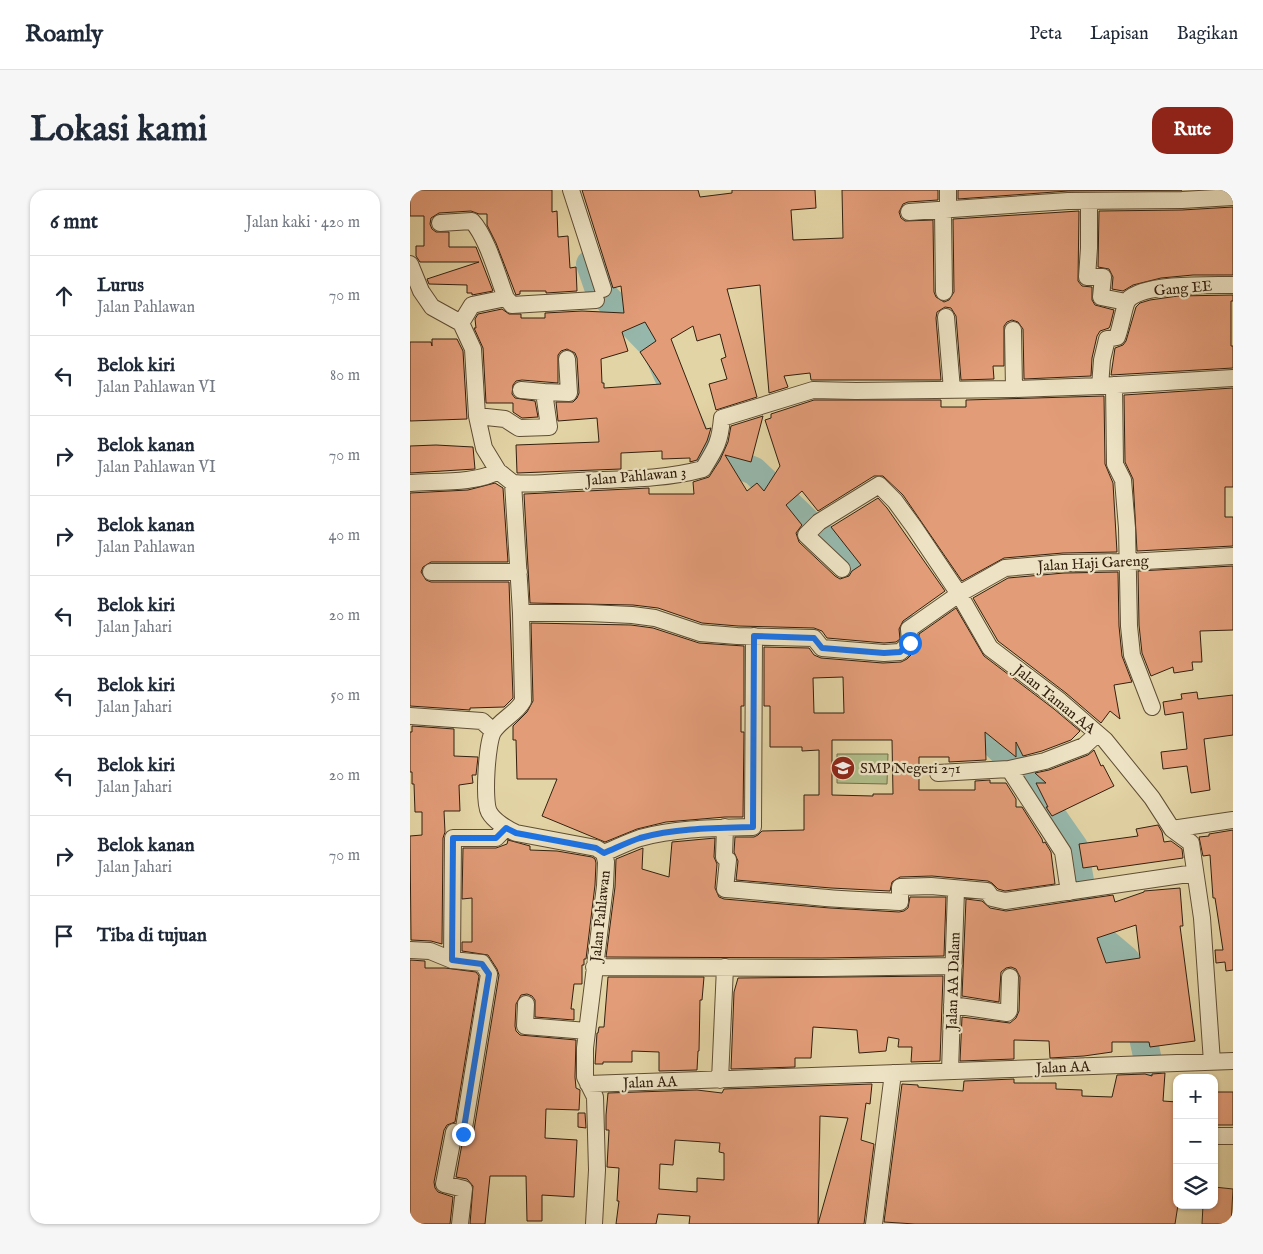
<!DOCTYPE html>
<html lang="id">
<meta charset="utf-8">
<style>
:root{--surface:#fff;--page:#f6f6f7;--text:#1f2937;--muted:#747a83;--line:#e0e1e3;--accent:#8f2418}
body{margin:0;font-family:"IM FELL English",serif;background:var(--page);color:var(--text)}
.controls{position:absolute;right:15px;bottom:15px;display:grid;overflow:hidden;border-radius:10px;box-shadow:0 1px 4px #0004}
.controls button{width:45px;height:45px;display:grid;place-items:center;padding:0;border:0;border-bottom:1px solid var(--line);background:var(--surface);color:var(--text);font:25px sans-serif}
.stop{position:absolute;width:15px;height:15px;margin:-11px;border:4px solid #1a73e8;border-radius:50%;background:#fff}
.stop.end{background:#1a73e8;border-color:#fff;box-shadow:0 1px 5px #0008}
.list{margin:0;padding:0;list-style:none}
h2{display:flex;justify-content:space-between;align-items:center;height:65px;margin:0;padding:0 20px;font-size:21px}
h2 small{font-size:16px;font-weight:400;color:var(--muted)}
.list li{display:grid;grid-template-columns:32px 1fr auto;gap:15px;align-items:center;box-sizing:border-box;height:80px;padding:0 20px;border-top:1px solid var(--line)}
.list b{display:block;font-size:19px;white-space:nowrap}
.list p{margin:0;font-size:16px;white-space:nowrap;color:var(--muted)}
.list em{font-size:16px;font-style:normal;color:var(--muted)}
.icon{flex:none;width:28px;height:28px;fill:none;stroke:currentColor;stroke-width:2;stroke-linecap:round;stroke-linejoin:round}
.map{position:relative;flex:none;width:823px;height:1034px;overflow:hidden;border-radius:15px}
header{display:flex;align-items:center;gap:30px;box-sizing:border-box;height:70px;padding:0 25px;background:var(--surface);border-bottom:1px solid var(--line)}
header strong{font-size:24px}
nav{display:flex;gap:28px;margin-inline-start:auto;font-size:18px}
.intro{display:flex;align-items:center;justify-content:space-between;box-sizing:border-box;height:120px;padding:0 30px}
h1{margin:0;font-size:35px}
.button{padding:12px 22px;border-radius:15px;background:var(--accent);color:#fff;font-size:18px;font-weight:700}
main{display:flex;gap:30px;padding:0 30px}
aside{flex:1;background:var(--surface);border-radius:15px;box-shadow:0 1px 4px #0004}
.map>svg:first-child{display:block}
.green{fill:#b0bd89;stroke:#726e4c}
.lines{fill:none;stroke-linecap:round;stroke-linejoin:round}
.river{stroke:#96b8ac;stroke-width:28}
.building{fill:#e29c78;stroke:#33200e;fill-rule:evenodd}
.minor-casing{stroke:#5f4d34;stroke-width:18}
.minor{stroke:#ede3c4;stroke-width:16}
.route{stroke:#1a73e8;stroke-width:6}
.labels{text-anchor:middle;stroke-width:4.5;stroke-linejoin:round;paint-order:stroke}
.street-label{font-size:15px;fill:#33200e;stroke:#ede3c4}
.poi-label{font-size:15px;fill:#33200e;stroke:#ede3c4;text-anchor:start}
</style>
<header>
<strong>Roamly</strong>
<nav><a>Peta</a><a>Lapisan</a><a>Bagikan</a></nav>
</header>
<div class="intro"><h1>Lokasi kami</h1><a class="button">Rute</a></div>
<main>
<aside>
<h2>6 mnt<small>Jalan kaki · 420 m</small></h2>
<ul class="list">
<li><svg class="icon" aria-label="ahead" viewBox="0 0 24 24"><path d="M12 20V5M6 11l6-6 6 6"/></svg><div><b>Lurus</b><p>Jalan Pahlawan</p></div><em>70 m</em></li>
<li><svg class="icon" aria-label="left" viewBox="0 0 24 24"><path d="M17 20v-9H6M10 6l-5 5 5 5"/></svg><div><b>Belok kiri</b><p>Jalan Pahlawan VI</p></div><em>80 m</em></li>
<li><svg class="icon" aria-label="right" viewBox="0 0 24 24"><path d="M7 20v-9h11M14 6l5 5-5 5"/></svg><div><b>Belok kanan</b><p>Jalan Pahlawan VI</p></div><em>70 m</em></li>
<li><svg class="icon" aria-label="right" viewBox="0 0 24 24"><path d="M7 20v-9h11M14 6l5 5-5 5"/></svg><div><b>Belok kanan</b><p>Jalan Pahlawan</p></div><em>40 m</em></li>
<li><svg class="icon" aria-label="left" viewBox="0 0 24 24"><path d="M17 20v-9H6M10 6l-5 5 5 5"/></svg><div><b>Belok kiri</b><p>Jalan Jahari</p></div><em>20 m</em></li>
<li><svg class="icon" aria-label="left" viewBox="0 0 24 24"><path d="M17 20v-9H6M10 6l-5 5 5 5"/></svg><div><b>Belok kiri</b><p>Jalan Jahari</p></div><em>50 m</em></li>
<li><svg class="icon" aria-label="left" viewBox="0 0 24 24"><path d="M17 20v-9H6M10 6l-5 5 5 5"/></svg><div><b>Belok kiri</b><p>Jalan Jahari</p></div><em>20 m</em></li>
<li><svg class="icon" aria-label="right" viewBox="0 0 24 24"><path d="M7 20v-9h11M14 6l5 5-5 5"/></svg><div><b>Belok kanan</b><p>Jalan Jahari</p></div><em>70 m</em></li>
<li><svg class="icon" aria-label="arrive" viewBox="0 0 24 24"><path d="M6 21V4h12l-3 4 3 4H6"/></svg><div><b>Tiba di tujuan</b></div></li>
</ul>
</aside>
<div class="map">
<svg width="823" height="1034" viewBox="0 0 823 1034">
<rect width="100%" height="100%" fill="#e3d4a5"/>
<filter id="stains"><feTurbulence type="fractalNoise" baseFrequency=".004" numOctaves="4"/><feColorMatrix values="0 0 0 0 .2 0 0 0 0 .09 0 0 0 0 .02 0 0 0 .5 -.17"/></filter>
<radialGradient id="worn" r=".72"><stop offset=".6" stop-color="#630" stop-opacity="0"/><stop offset="1" stop-color="#630" stop-opacity=".3"/></radialGradient>
<path class="green" d="M427,564H478L477,594L427,593Z"/>
<g class="lines">
<path class="river" d="M180,74L189,100L246,159L258,186
M277,228L291,259L344,281L417,351L442,371L481,418L533,497L555,526L605,573
M618,591L664,657L670,691
M674,715L677,737L716,770L739,875L727,920"/>
</g>
<path class="building" d="M0,0H142V22L147,21L148,47L158,46L160,78L166,77L167,101L136,103V101H110V104L106,105L86,53L77,35V24H69L61,21L29,23L21,28L20,34L22,39L26,42H39V57H66L83,101L62,105V103H57V95L19,94L17,89L69,72H10L6,66V56H14V26H0Z
M172,0H288L290,7L322,3V0H405L406,18L381,20L383,50L433,48L432,0H528V10L498,12L493,14L489,22L491,28L495,31L523,30L524,102L526,107L534,112L539,110L544,102L543,29L669,21L668,91L672,96L682,97V110L685,115L704,120L700,136L699,138L690,141L687,146L682,168L681,186L614,189L613,139L608,132L602,130L597,132L594,136V176H583L584,189L551,190L546,126L541,118L535,117L527,122L526,128L531,190H401L400,183L374,186L378,197L359,203L350,95L317,99L347,207L306,220L299,194L317,189L311,169L316,167L310,144L287,151L283,136L261,149L296,239L301,238L297,251L287,270L280,272V268L252,269V261L211,263V279L107,283L106,255L189,252L187,228L148,231L146,212H163L167,208L169,203L167,168L165,163L157,159L151,161L148,165V193L112,190L106,191L103,195L102,204L105,208L125,211L128,227L112,228L103,222V213H76L73,158L64,138H66L65,129L68,124L92,119L99,124H111V128H135V123L172,121L214,123L211,96L203,98ZM235,132L246,151L230,162L251,194L194,198V193H192L191,169L218,161L212,142Z
M548,0H772L658,1L548,9Z
M823,17V85H783L751,88L723,95L713,101L702,99L703,87L699,79L688,77L689,21L772,20Z
M823,105V111H821V156H823V178L701,185L705,158L713,155L716,151L726,117L730,113L740,110L768,106Z
M22,149H47L53,161L57,229L0,231V152H21L22,156Z
M823,198V297H815V327H823V356L727,361L723,289L715,272L714,205Z
M694,206L695,274L703,293L707,362L653,363L594,368L552,391L493,305L473,286H464L408,321L392,301L376,315L392,335L386,343L389,352L425,386L430,389L439,386L442,381L451,375L421,337L468,308L477,318L535,401L493,431L489,439L490,449L486,452L474,453L417,448L412,441L404,438L328,436L292,433L248,418L223,415L120,413L114,304L239,298V304H284L283,292L299,287L310,270L318,252L321,236L353,226L341,272L315,265L337,301L347,293L354,301L370,276L355,230L361,228V224L404,210H531V217H556V210Z
M26,255L63,257L65,279L0,283V256Z
M85,293L93,298L98,372H21L13,377L11,382L16,390L21,392H99L103,508L94,517L60,518V520L0,516V303L58,300Z
M823,376V440L790,441L792,472H782L783,480L764,483L763,477L741,486L732,463L729,435L728,381Z
M708,382L709,436L712,466L722,492L704,495L710,529L700,521L691,533L656,503L588,451L563,408L598,388L654,383Z
M546,418L574,466L644,519L670,541L661,550L632,561L613,566L606,552V567L575,542L576,570L539,572V567H509V600H565V591L580,590V593H596L606,609V617H612L632,649L633,653L635,652L641,662L645,694L595,701L588,699L582,693L578,691L522,686L490,687L482,692L480,701L421,698L326,690L328,671L324,662L325,647H344L348,645L352,641L394,640V605H409V560L392,561V557H360V516H354V457L399,458L404,465L411,468L473,473L491,472L497,469L509,457V444ZM433,487L434,523H404L403,488ZM422,550H482L483,604H463V606L422,605Z
M121,433L221,435L243,438L289,453L334,456V516H331V542H334L333,627H315L256,632L227,639L195,652L132,626L147,589H107L106,550H103V536L117,522L123,511Z
M787,502L788,509L823,505V545L794,549L800,600L781,603L777,576L753,579L751,562L777,559L773,522L755,525L753,512L772,509L771,504Z
M2,536L44,539V566L68,567L66,585H62L63,593L49,595L50,621H34L35,642L33,648L32,754L21,751L1,750L0,646L12,645V622H5L4,594H2V582H0V542H2Z
M684,560L691,576L693,575L704,596L642,626L636,617H638L626,593H636L625,583L639,580L678,565Z
M748,635L752,642L754,652L761,651L772,659L773,668L688,680L687,676L673,678L669,654L728,646L726,639Z
M823,640V780L816,781L815,772L806,773L805,760H813L805,708H803L800,665L793,666L789,647L799,646V644Z
M305,648L304,667L307,674L305,698L309,707L314,709L420,718L489,722L494,721L498,718L500,707H536L534,766L412,768L196,767L205,697L206,669L233,658L232,679L259,687L262,652Z
M98,650L120,656V660L147,661L182,667L185,669L186,673L185,695L176,769H174V775H172V794H164L161,819H164V830L125,827V810L122,806L117,804L111,805L106,814L105,836L106,841L110,845L166,850L165,887L166,898L170,900L169,920L136,919L135,948L167,950L164,1007L132,1005V1031H117L116,986H80L75,1034H60L63,996L57,989L46,987L52,954L60,951L63,946L89,785L87,779L78,765L52,761V752H62V708L52,709L53,658H86L97,654Z
M770,698L773,736H770L785,851L740,857L739,852H702V862L674,866L640,868L639,851L604,850V869L550,871L552,827L600,833L606,828L609,821L610,787L606,779L601,777L596,778L591,782L589,812L552,806L556,709L572,711L580,718L596,721L703,705L705,712L734,702V701ZM726,735L730,768L696,773L687,748Z
M0,770L15,771V778H35L66,782L69,786L45,932L37,935L34,940L24,992L25,998L28,1002L43,1007L40,1034H0Z
M533,786L530,871L501,872L502,857H488L489,849L478,847L476,861L449,863L447,840L403,837L401,868H385V877L321,879L324,802L328,788Z
M198,787H294L292,810H290L289,861H288L287,880L249,881V862L222,861V872H193V874H185L187,843H188L189,837H194Z
M755,883L753,911L767,912L768,1015L765,1034H505L474,1032L492,894L508,895V897L553,901L554,891L604,889V893H646V899L672,900V906L702,907L707,885L735,884L742,886V884Z
M462,894L460,914L456,913L451,950L464,954L454,1034H408L438,928L410,926L408,1034H279L280,1026L248,1024L246,1034H206L209,1011H207L209,978L197,977L199,940H196V925L198,903L287,900L312,903L314,899ZM265,950L310,953L309,962L314,963V990L287,988V1002L249,999L250,974L263,975Z
M804,902H823V935H804Z
M168,923H175L176,938L168,937Z
M804,997L823,999L821,1034H792L793,1015H804Z"/>
<g class="lines">
<g class="minor-casing">
<path id="minor" d="M161,0L193,99
M538,0V20
M679,12V58L677,87H693L691,107L716,112
M533,21L534,102
M499,22L658,11L772,10L823,7
M30,33L62,31C77,47 88,87 96,108L102,115L186,110
M0,74L11,101L22,117L51,133L63,159L67,226L74,258L88,281L103,293L111,423L113,511C106,524 90,530 83,542C77,552 73,611 79,622C84,631 97,639 106,643L186,658L194,663L196,672L195,696L175,858V887L185,907L187,980L184,1034
M536,127L542,200
M51,133L62,115L96,108
M603,140L604,199
M704,195L705,274L713,290L717,338L719,436L722,465L742,517
M690,196L692,170L697,149L707,147C711,138 714,115 718,110C733,93 800,95 823,95
M111,200L134,202
M67,226L95,229L109,238L139,237L134,202L159,203L157,169
M0,293C26,291 66,294 88,281
M103,293C127,295 144,292 168,291C209,289 252,290 293,279C306,258 310,252 312,228L403,200L446,201L604,199L690,196L823,188
M432,379L396,345L409,332L469,295L485,311L504,337L549,404L580,458L650,511L695,550L742,608L762,639L781,653L792,728L802,872
M21,382H109
M111,423H179L222,425L245,428L290,443L327,446L404,448L412,458L474,463L490,462L500,453L499,439L549,404L595,378L653,373L718,372L823,366
M0,526L72,531L83,541
M599,579L653,662L659,702
M528,583L599,579L635,571L674,556L687,544
M315,637L314,667L318,670L315,699C343,701 370,704 397,706C428,710 459,710 490,712V697L521,696L577,701L582,708L595,711L785,683
M762,639L823,630
M194,663C206,658 218,652 230,648C266,638 306,638 343,637L344,446
M0,760L20,761L42,770L43,648H86L96,638
M42,770L72,773L79,784L53,944L44,942L34,994L54,999L50,1034
M184,777L412,778L544,776
M116,814L115,836L177,841
M542,815L597,823L599,821L600,787
M540,881L546,700
M310,890L315,777
M178,894L823,871
M804,946H823
M464,1034L483,883"/>
</g>
<use href="#minor" class="minor"/>
</g>
<g class="lines">
<path class="route" d="M53,944L79,784L72,774L42,770L43,648H86L96,638L106,643L186,658L194,663C206,658 218,652 230,648C266,638 306,638 343,637L344,446L404,448L412,458L474,463L490,462L500,453"/>
</g>
<defs>
<g id="school-disc" transform="scale(1.25)"><circle r="9.5" fill="#8f2418" stroke="#ede3c4"/><path d="M0-5L7-2L0 1L-7-2ZM-4 1L0 2.5L4 1V4Q0 6-4 4Z" fill="#fff"/></g>
</defs>
<g fill-rule="evenodd">
<use href="#school-disc" x="433" y="578"/>
</g>
<g class="labels">
<g class="street-label">
<text transform="translate(773 98) rotate(-5)" y="5">Gang EE</text>
<text transform="translate(226 286) rotate(-5)" y="5">Jalan Pahlawan 3</text>
<text transform="translate(683 373) rotate(-3)" y="5">Jalan Haji Gareng</text>
<text transform="translate(645 509) rotate(39)" y="5">Jalan Taman AA</text>
<text transform="translate(190 726) rotate(-84)" y="5">Jalan Pahlawan</text>
<text transform="translate(543 791) rotate(-88)" y="5">Jalan AA Dalam</text>
<text transform="translate(653 877) rotate(-2)" y="5">Jalan AA</text>
<text transform="translate(240 892) rotate(-2)" y="5">Jalan AA</text>
</g>
<g class="poi-label">
<text x="450" y="583">SMP Negeri 271</text>
</g>
</g>
<rect width="100%" height="100%" filter="url(#stains)"/>
<rect width="100%" height="100%" fill="url(#worn)"/>
</svg>
<div class="controls">
<button>+</button>
<button>−</button>
<button><svg class="icon" aria-label="layers" viewBox="0 0 24 24"><path d="M12 4l9 5-9 5-9-5zM3 14l9 5 9-5"/></svg></button>
</div>
<div class="stop" style="left:500px;top:453px"></div>
<div class="stop end" style="left:53px;top:944px"></div>
</div>
</main>
